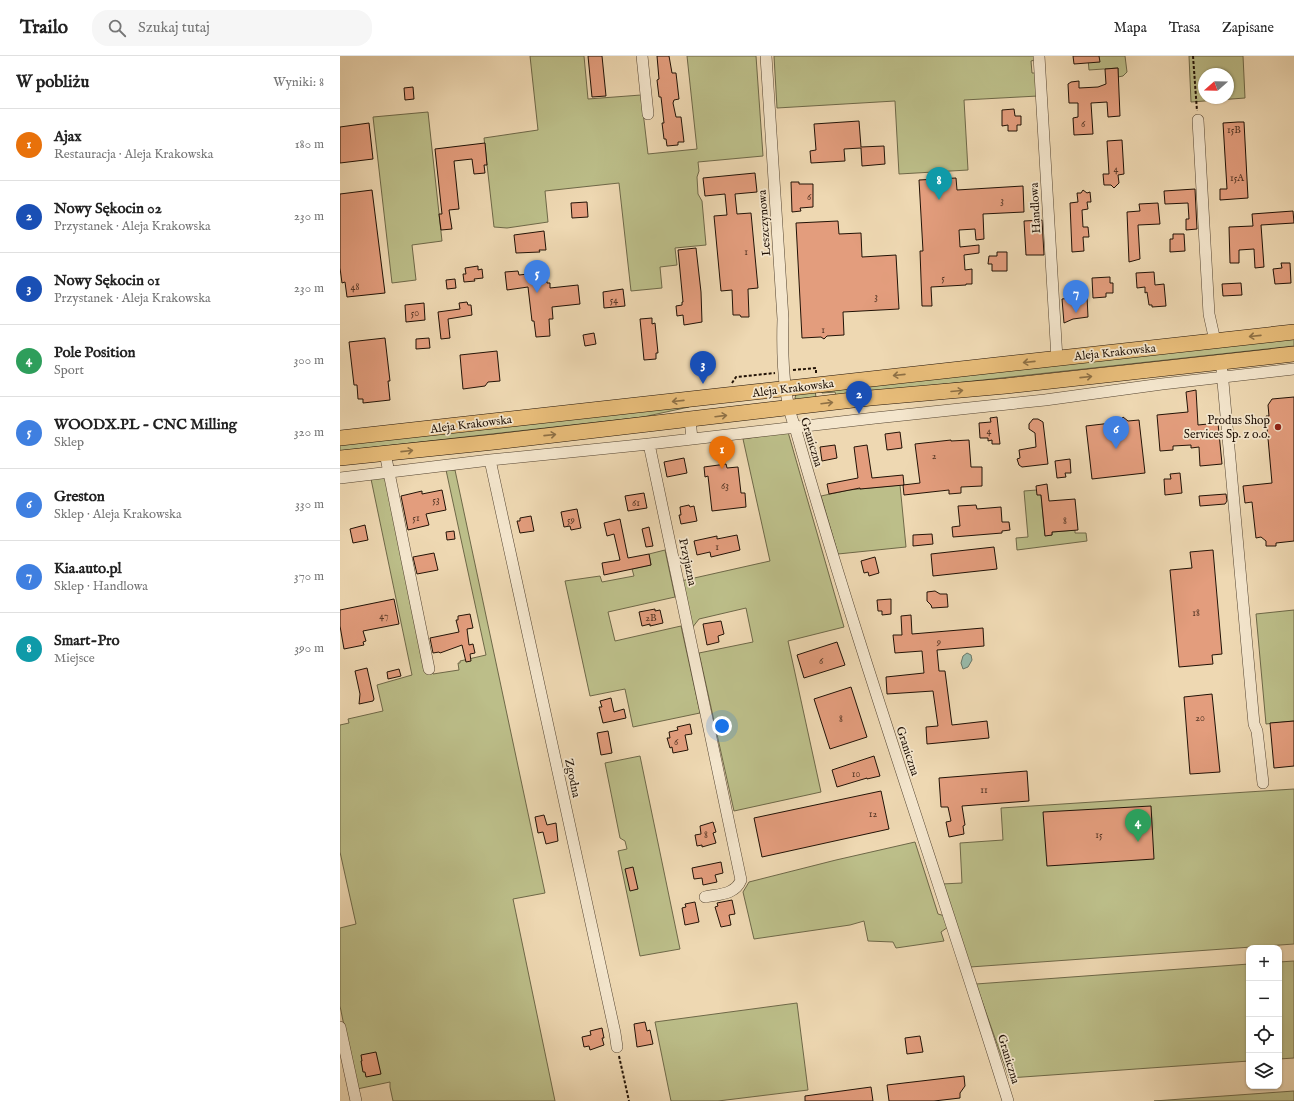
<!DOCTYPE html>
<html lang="pl">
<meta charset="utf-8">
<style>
:root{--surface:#fff;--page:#f6f6f6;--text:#222;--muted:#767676;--line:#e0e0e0;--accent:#8f2418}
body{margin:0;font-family:"IM FELL English",serif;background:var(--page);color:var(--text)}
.controls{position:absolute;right:12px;bottom:12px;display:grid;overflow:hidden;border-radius:8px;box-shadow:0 1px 3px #0004}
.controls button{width:36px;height:36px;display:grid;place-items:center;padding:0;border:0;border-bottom:1px solid var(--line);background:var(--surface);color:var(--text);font:20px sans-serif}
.compass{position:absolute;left:858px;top:12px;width:36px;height:36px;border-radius:50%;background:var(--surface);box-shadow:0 1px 3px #0004;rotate:250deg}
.you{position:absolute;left:382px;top:670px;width:14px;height:14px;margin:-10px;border:3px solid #fff;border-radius:50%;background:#1a73e8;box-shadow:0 0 0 6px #1a73e833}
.badge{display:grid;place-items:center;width:26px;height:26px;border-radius:50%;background:var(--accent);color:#fff;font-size:13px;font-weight:700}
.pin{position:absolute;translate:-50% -33px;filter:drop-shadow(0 1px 2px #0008)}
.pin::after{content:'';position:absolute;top:21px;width:14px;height:12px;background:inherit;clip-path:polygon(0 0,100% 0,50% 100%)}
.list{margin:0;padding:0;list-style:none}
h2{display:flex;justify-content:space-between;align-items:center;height:52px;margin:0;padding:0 16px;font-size:17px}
h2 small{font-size:13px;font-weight:400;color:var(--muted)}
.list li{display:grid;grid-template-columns:26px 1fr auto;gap:12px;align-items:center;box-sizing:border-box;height:72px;padding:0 16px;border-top:1px solid var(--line)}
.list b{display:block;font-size:15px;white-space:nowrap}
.list p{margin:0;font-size:13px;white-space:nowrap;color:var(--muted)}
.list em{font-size:13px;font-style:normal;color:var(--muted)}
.icon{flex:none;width:22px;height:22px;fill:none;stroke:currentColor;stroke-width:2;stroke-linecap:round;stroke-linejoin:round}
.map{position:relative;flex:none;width:954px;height:1045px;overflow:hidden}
header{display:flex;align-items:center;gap:24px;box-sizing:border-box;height:56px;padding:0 20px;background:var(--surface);border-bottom:1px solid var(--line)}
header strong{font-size:19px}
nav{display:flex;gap:22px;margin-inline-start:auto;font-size:14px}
.search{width:280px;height:36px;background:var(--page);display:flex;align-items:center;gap:10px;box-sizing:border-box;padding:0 14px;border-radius:16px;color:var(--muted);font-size:15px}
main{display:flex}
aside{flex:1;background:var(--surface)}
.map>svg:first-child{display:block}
.green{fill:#bcbe89;stroke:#6e6848;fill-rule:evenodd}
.water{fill:#99baaa;stroke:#697768}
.building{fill:#e39d7d;stroke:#211206}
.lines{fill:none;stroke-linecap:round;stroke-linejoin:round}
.minor-casing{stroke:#544431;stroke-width:12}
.major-casing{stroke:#211206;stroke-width:16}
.path{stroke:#211206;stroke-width:2;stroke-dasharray:3 2;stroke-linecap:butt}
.minor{stroke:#f4e6cd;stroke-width:11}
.major{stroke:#e7bc79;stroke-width:15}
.oneway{stroke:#8e7045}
.poi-dot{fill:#8f2418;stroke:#f4e6cd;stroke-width:1.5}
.labels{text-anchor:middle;stroke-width:3.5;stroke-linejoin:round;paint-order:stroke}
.number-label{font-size:10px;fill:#523524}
.street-label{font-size:12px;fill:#211206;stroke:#f4e6cd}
.poi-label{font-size:12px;fill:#211206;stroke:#f4e6cd;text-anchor:end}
</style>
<header>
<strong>Trailo</strong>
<div class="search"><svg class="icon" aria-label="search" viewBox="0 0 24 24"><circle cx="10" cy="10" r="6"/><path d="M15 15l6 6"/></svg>Szukaj tutaj</div>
<nav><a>Mapa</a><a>Trasa</a><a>Zapisane</a></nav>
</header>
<main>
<aside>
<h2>W pobliżu<small>Wyniki: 8</small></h2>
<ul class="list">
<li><span class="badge" style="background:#e8710a">1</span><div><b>Ajax</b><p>Restauracja · Aleja Krakowska</p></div><em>180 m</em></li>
<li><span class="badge" style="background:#1a4fb4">2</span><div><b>Nowy Sękocin 02</b><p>Przystanek · Aleja Krakowska</p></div><em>230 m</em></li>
<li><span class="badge" style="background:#1a4fb4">3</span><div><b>Nowy Sękocin 01</b><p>Przystanek · Aleja Krakowska</p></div><em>230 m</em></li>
<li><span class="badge" style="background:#2e9e5b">4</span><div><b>Pole Position</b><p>Sport</p></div><em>300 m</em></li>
<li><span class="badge" style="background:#3f7fe0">5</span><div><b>WOODX.PL - CNC Milling</b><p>Sklep</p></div><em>320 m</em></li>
<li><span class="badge" style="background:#3f7fe0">6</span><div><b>Greston</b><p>Sklep · Aleja Krakowska</p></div><em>330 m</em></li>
<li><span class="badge" style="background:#3f7fe0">7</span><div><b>Kia.auto.pl</b><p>Sklep · Handlowa</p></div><em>370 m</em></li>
<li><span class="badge" style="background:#0f9aa8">8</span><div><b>Smart-Pro</b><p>Miejsce</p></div><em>390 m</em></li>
</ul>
</aside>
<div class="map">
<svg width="954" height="1045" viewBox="0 0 954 1045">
<rect width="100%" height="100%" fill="#eed8b2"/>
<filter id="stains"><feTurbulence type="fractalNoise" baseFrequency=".005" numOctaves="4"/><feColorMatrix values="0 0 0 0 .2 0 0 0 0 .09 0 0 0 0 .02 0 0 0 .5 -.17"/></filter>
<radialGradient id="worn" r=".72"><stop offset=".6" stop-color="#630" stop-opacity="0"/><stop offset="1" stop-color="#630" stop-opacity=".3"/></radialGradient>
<path class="green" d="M190,0H244L248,43L301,39L308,98L357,93L347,0H416L423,100L358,106L359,115L357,121L358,138L362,145L366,189L335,192L337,209L320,211L322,232L291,235L279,127L205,135L208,166L167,172L154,171L144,82L198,74Z
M434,0H695V4L691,5L692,17H696L698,40L624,44L628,114L559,118L555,45L437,52Z
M757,0H785L787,16L783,20L778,21V12L749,14L748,3Z
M849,0H903L905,42L851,46ZM864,18H888V42H864Z
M88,56L102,185L72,189L76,224L52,227L33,61Z
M954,282V290L496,340L495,336L482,337L481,334Z
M475,335L476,341L456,344L455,342L456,338Z
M349,350V351L303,361L0,395V388Z
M448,376L504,571L448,585L481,736L394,755L359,597L413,586L406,552L359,563L352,572L341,525L430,505L403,383Z
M106,414H115L205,837L173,843L215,1045H53L50,1031V1026L17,1033L0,950V872L16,868L0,796V669L9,667L8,663L43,655L37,629L72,619L31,423L47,421L93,618L119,614L118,607H120V605L146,599Z
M560,429L566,491L498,498L481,440L509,434Z
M697,434L701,439L705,479H712V476L735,474V477H746L747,485L677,494L676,482L688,481L684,435Z
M325,494L335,541L268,556L275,585L341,570L360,657L293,671L285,633L250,640L225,525L260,520L262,526L294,520L292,513L311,509L309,498Z
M954,554V665L926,668L916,558Z
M300,700L340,893L300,900L278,795L287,793L285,785L280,782L265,707Z
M954,733V888L630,911L602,828L622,827L620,787L663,784L661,752Z
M575,786L598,858L605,860L608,871L601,876L604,885L556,892L553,886L528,885L524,865L510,869L414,883L403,836L409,826L496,804Z
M954,905V1002L939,1003V906Z
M909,908V1005L669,1022L636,928Z
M457,947L468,1034L378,1045H331L315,966Z
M954,1035V1045H814Z"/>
<path class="water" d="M627,597L631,599L632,604L628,611L623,613L621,607L623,600Z"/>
<path class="building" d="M248,0H262L266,40L252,41Z
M317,0H329L332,17H336L339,43L334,44L333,47L336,61H341L344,86H338V89L327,90L326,83H324L322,67H324L321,41H319L317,24L319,23Z
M733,0H759L760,6L734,8Z
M778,12L780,60L768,61L767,46L751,47L753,78L734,79L733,62L738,61V47H729L728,28L731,26L739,25V32L758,31L766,28L765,13Z
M73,31L74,43L65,44L64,32Z
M674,53L675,60H681V69H677V75H668V69L662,70V54Z
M519,65L521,91L544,90L545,108L522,110L521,92L504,93L505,105L471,107L470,95L476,94L474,68Z
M898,66H904L908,142L880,144V133H887L883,67Z
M29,67L33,103L0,107V71Z
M782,84L784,118L778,119L779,127L774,132L771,129H764L763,118H769L767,85Z
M145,87L147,109H144L145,117L134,118L132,103L114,105L119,153L109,154L112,173L101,174L99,158H102L95,93Z
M415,117L417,136L395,138L397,158L411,157L418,232L408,233L409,261H401L400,259H393L392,234L381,235L374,160L387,159L385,138L365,140L363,122Z
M616,122L617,134L683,130L684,156L643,158L644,183L636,184L635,173L619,174L620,191L639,189V197L624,199L625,214L632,213V228H626V229L591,231L592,250H582L580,195H583L579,124Z
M451,126H459V128H473V151L460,152L461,155L452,156Z
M855,133L857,173L846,174V163H849L848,147L825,148L824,135Z
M32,134L45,237L7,241L5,226L2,227L0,212V138Z
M743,134L747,137L750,136L751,146H747L748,153L742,154L743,171H748L749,181H743L744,195L732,196L730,147L738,146L737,137H741Z
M247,146L248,161L232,162L231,147Z
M818,147L820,168L798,169L800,203L789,206L787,156L800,155L799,148Z
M953,155L954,167L921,169L924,211L915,212L914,193L899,194V207H890L889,171L913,170L912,158Z
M702,164L704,199H686L684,165Z
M498,165L499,178L521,177L522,201L556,199L559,253L503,256L504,279L487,280L484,283L481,281L462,282L456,167Z
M204,175L206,194H199L200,196L176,197L174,179Z
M833,178H844L845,195L830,196V183H833Z
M356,192L361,236L362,266L344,269L343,259L337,260L336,250L342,249V246H343L338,194Z
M657,196H667V215H652V208H648L649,200H657Z
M941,207H950L951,227L935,228L933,213L942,212Z
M138,210V214L142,213L143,222L134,223L135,225L124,226L123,218H126L125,212Z
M178,215L179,219L206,216L207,227H210V232L238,229L240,248L212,251L213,263H209L210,280L196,281L194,265H192L188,231L167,234L165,216Z
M814,216L815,229L824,228L826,250L812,251V249H809L807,236L805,237V231L797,232L796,217Z
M770,221V227H773V237H766V241L753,242L752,222Z
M115,223L116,232L107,233L106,224Z
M901,227L902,239L883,240L882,228Z
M283,233L285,250L264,252L263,236Z
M747,240L748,261L733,263L724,267L722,243Z
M127,246L128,249H131L132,259L108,263L110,282L101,283L98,256L120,253L119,247Z
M84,247L85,264L66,266L65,249Z
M312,262V268L315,267L318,297H316V303L304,304L300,263Z
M254,277L256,288L245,290L243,279Z
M45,282L50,325H48L50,344L23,347V343H18L17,329H14L9,286Z
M89,282L90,292L76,293V283Z
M157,295L160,325L148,326L145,330L123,333L120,299Z
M856,334L858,369L878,367L882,408L860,410L859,391L851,392V389L833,390V394L820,395L817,359L848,356L846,336Z
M954,341V485L936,487V490H926V485L921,481L916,482L912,446L905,447L903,430L932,427L926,360H929L928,349L932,343Z
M657,361L660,388H652V384L648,385V382H640L639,367L651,366L650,362Z
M783,361L788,365L799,364L805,417L752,423L746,370L780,366Z
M693,363H698L703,366L708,408L682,411L679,409L677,403L680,402L679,394L696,391L695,377L689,373V368Z
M560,376L562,392L547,394L545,378Z
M611,384V385L629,384L631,411H642V430L621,431V437L609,438V434L564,439L563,429L580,427L575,388Z
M495,389L497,402L482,405L480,391Z
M527,389L532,422L563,419L564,429L520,433V432L489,438L487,428L518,422L514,391Z
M344,402L347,417L327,421L324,406Z
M730,403L731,417H725L726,421L717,422L715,405Z
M386,408L387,412L398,411L401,437H405L406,451L372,455L368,420L365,421L364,411Z
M840,417L842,437L825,439L824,423H831L830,418Z
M707,428L709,445L735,443L738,474L712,476V479L705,480L701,439H697L696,430Z
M102,434L106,454L86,458L89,469L68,474L61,440L82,435V438Z
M304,437L307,452L288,455L285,440Z
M886,438L887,445L885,448L860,450L859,440Z
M349,449L350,451L354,450L357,465L341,468L339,459H341L340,451Z
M636,449L637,453L661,451L662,466H669L670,474L662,475V477L613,481L612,471L620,470L618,450Z
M237,453L241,472L231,474L230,470L224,471L221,456Z
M191,460L194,475L180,477L177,465H180V462Z
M280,463L288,502L309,498L311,509L264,519L262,507L280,504L274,478L267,480L264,467Z
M25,469L28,484L13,487L10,473Z
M309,471L313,490L306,491L302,473Z
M114,475L115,483L107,484L106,476Z
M592,478L593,488L573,490V479Z
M397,479L400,494L371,501L370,496L357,499L354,485L377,480V483Z
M654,491L657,513L593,520L591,498Z
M873,494L882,598L872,599L873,608L839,611L830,514L852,512L850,496Z
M94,497L98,514L77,518L73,501Z
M535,501L539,517L529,520L528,516L524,517L521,505Z
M595,535L600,538H607L608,551L592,552L591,549L587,545V536Z
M54,543L59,568L23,575L26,585L23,586L24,589L4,593L0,570V554Z
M551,543V558L542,559V555H538L537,544Z
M315,553V555L320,554L323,567L310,570V568L302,570L299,556Z
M130,558L133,572L127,573L129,589L133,588L135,597L130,598L131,605L126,606L122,589L100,597L99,596L93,597L90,582L119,576L116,564H118V560Z
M571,559L572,578L643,572L644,590L597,594L599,615H605L612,669L647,665L649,682L587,688L586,671L598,670L593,635L547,638L546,621L584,617L582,595L555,597L553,579H562L561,560Z
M381,565L384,578L378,580L379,586L367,589L363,568Z
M497,586L505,609L464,622L457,599Z
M27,612L34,643L33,645L19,648L20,638L15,615Z
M59,613L61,620L48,623L47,616Z
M511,631L527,681L490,693L474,643Z
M872,638L880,716L850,718L844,641Z
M271,642L274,656L284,653L286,662L263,667L259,651H262L260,645Z
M954,665V710L934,712L930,667Z
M350,668L352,678L345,679L348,694L333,697L332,691L330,692L327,682H330L329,676L338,674L337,671Z
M268,675L272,697L261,699L257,677Z
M534,700L540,720L527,723V722L497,731L492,714Z
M687,715L689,745L622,750L625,769L623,770L624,778L609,781L606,766L611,765L608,751H601L599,722Z
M541,735L549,773L422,801L414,762Z
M811,750L814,803L707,810L703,756Z
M204,759L207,769L216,767L218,785L206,788L203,776L198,777L195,761Z
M373,766L376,776L373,777L376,787L362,791V789L357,790L355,779L361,778L360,770Z
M381,806L383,817L375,819L377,826L363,829L362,822L354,823L352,812Z
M293,811L298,833L290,835L285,813Z
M392,844L395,858L389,859L391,869L381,871L375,851L378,850L377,847Z
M355,846L359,866L345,869L342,852L346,851L345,848Z
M305,966L307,975L310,974L313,988L297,991L294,968Z
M262,972L264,982H262L264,989L250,994L249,990L244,991L242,981L251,979L250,975Z
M580,980L583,996L567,998L565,982Z
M36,996L41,1018L26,1021L25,1016H23L21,1005H22L21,999Z
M624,1020L625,1030L620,1037V1042L594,1045H549L547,1029Z
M531,1031L533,1045H465V1040Z"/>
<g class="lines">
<g class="minor-casing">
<path id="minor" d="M302,0L308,58
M426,0L443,263C442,295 443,342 455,371C519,598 598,820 668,1045
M699,0L717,303
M858,64L869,258L875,285
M882,315L914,668L917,675L923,727
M350,363L352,383
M309,388L401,824C395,839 379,838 365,841
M45,397L89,613
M150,404L275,977L277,991
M0,422L150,404L309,388L535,362L705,344L822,328L954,313
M0,971L16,1045"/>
</g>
<g class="major-casing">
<path id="major" d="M0,382L954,276
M0,402L154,386L530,342L666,330L954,298"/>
</g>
<path class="path" d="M853,0L857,55
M453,314L476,312V317
M392,327L396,321L435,317
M279,1000L289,1045"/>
<use href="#minor" class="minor"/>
<use href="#major" class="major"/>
</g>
<defs><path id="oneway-shaft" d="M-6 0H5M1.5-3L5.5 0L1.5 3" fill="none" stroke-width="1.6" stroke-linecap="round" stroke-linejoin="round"/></defs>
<g class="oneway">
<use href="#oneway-shaft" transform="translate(915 280) rotate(174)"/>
<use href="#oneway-shaft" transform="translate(689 306) rotate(174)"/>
<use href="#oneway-shaft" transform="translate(559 319) rotate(174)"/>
<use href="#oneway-shaft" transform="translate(746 321) rotate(-6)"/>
<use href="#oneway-shaft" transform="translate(617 335) rotate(-5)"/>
<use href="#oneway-shaft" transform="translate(338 345) rotate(174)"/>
<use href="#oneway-shaft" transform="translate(487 347) rotate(-7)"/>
<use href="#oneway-shaft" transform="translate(381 360) rotate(-7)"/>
<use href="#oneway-shaft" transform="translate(210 379) rotate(-6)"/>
<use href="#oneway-shaft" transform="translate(67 395) rotate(-6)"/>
</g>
<circle class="poi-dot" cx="938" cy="371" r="4"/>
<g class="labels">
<g class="number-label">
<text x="743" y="71">6</text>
<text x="894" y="77">15B</text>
<text x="776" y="116">4</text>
<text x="897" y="125">15A</text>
<text x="469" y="144">6</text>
<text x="662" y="148">3</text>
<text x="406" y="199">1</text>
<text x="603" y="225">5</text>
<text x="15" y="234">48</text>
<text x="536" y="244">3</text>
<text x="274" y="247">54</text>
<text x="75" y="260">50</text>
<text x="483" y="277">1</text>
<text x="649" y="378">4</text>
<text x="594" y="403">2</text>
<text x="385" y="433">63</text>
<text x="96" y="447">53</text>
<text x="296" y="450">61</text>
<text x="76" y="465">51</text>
<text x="231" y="467">59</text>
<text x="725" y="468">8</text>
<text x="377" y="494">1</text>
<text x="856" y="560">18</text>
<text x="44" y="563">47</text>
<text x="311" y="565">2B</text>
<text x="599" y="589">9</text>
<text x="481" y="608">6</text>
<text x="860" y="665">20</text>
<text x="501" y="666">8</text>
<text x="336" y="689">6</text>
<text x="516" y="721">10</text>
<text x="644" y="737">11</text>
<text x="533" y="761">12</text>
<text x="366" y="782">8</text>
<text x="759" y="782">15</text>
</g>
<g class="street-label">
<text transform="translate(695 152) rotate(-93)" y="4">Handlowa</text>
<text transform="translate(424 167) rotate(-94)" y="4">Leszczynowa</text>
<text transform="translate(775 296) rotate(-6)" y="4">Aleja Krakowska</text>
<text transform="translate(453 332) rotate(-7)" y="4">Aleja Krakowska</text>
<text transform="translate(131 368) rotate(-7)" y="4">Aleja Krakowska</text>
<text transform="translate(472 386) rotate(73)" y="4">Graniczna</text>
<text transform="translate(348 506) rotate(78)" y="4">Przyjazna</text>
<text transform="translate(568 695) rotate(72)" y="4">Graniczna</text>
<text transform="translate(233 722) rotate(78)" y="4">Zgodna</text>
<text transform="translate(669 1003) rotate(73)" y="4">Graniczna</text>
</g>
<g class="poi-label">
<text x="930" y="368">Produs Shop<tspan x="930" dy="14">Services Sp. z o.o.</tspan></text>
</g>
</g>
<rect width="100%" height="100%" filter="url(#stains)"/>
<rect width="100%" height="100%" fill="url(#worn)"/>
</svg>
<div class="controls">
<button>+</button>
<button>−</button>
<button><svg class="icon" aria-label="locate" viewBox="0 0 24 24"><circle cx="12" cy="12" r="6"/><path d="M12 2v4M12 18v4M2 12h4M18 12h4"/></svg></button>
<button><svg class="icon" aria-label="layers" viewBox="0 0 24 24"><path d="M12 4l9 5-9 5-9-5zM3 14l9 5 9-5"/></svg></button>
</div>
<svg class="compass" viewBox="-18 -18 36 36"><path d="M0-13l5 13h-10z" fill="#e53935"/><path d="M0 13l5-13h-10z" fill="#767676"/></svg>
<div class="you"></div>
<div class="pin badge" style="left:382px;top:413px;background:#e8710a">1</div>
<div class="pin badge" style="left:519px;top:358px;background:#1a4fb4">2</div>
<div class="pin badge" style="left:363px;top:328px;background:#1a4fb4">3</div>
<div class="pin badge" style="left:798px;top:786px;background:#2e9e5b">4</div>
<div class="pin badge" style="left:197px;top:237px;background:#3f7fe0">5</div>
<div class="pin badge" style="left:776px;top:393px;background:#3f7fe0">6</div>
<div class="pin badge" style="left:736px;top:257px;background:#3f7fe0">7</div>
<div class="pin badge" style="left:599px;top:144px;background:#0f9aa8">8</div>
</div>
</main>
